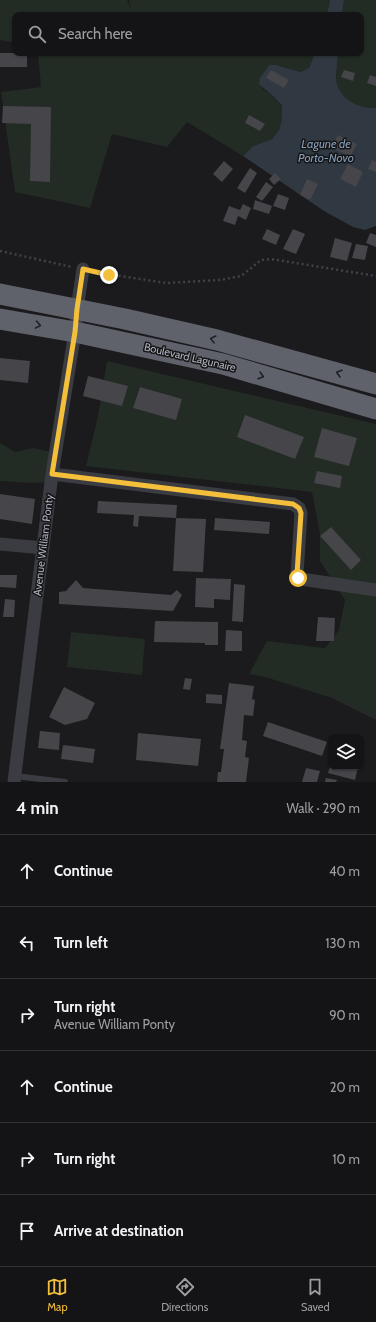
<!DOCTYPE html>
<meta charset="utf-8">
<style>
:root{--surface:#141416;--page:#212123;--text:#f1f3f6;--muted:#9d9ea1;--line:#333335;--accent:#f4c03b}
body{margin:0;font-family:Cabin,sans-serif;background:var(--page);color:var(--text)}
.controls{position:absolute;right:12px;bottom:12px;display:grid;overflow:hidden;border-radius:8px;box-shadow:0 1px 3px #0004}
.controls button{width:36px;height:36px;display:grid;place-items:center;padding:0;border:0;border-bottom:1px solid var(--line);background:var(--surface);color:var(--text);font:20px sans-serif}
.stop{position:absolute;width:12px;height:12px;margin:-9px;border:3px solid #f4c03b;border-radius:50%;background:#fff}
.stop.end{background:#f4c03b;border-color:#fff;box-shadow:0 1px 4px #0008}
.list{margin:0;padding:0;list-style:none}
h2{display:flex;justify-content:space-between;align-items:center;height:52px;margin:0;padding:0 16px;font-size:17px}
h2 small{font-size:13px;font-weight:400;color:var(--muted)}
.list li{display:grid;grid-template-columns:26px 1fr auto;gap:12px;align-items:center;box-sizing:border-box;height:72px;padding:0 16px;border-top:1px solid var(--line)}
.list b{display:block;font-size:15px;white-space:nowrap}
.list p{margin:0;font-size:13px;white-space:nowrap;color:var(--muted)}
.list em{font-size:13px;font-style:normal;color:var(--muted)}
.icon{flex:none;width:22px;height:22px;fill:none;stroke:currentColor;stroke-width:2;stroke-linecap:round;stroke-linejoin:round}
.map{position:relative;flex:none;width:376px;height:782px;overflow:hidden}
.search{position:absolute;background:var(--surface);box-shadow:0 1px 3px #0004;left:12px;right:12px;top:12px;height:44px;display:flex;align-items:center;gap:10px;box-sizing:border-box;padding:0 14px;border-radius:8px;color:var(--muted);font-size:15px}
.sheet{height:484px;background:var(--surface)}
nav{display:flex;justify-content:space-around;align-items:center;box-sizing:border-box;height:56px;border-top:1px solid var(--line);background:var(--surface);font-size:11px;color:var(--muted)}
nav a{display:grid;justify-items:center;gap:2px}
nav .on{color:var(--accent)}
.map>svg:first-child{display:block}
.green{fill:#222b24}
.water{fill:#303941}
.building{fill:#45454a}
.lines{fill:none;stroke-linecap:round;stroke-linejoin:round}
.path{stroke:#414349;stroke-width:2.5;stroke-dasharray:2 3;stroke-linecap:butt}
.service{stroke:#3b3c42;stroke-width:6}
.minor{stroke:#3b3c42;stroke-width:13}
.trunk{stroke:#5f626a;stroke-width:21}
.oneway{stroke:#202124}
.route{stroke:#f4c03b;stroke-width:5}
.labels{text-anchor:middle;stroke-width:3;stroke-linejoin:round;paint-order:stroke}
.street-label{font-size:11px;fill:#adb1bc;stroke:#151518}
.water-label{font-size:12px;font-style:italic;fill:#849db7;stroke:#151518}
</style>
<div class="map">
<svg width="376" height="782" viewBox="0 0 376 782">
<rect width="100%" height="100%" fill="#1b1a1d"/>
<path class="green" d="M0,0H127L131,9L129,0H330L327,15H15V43L0,40Z
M344,0H376V108C358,109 338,98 336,79C336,70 338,61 338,53H361V15H342Z
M38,53H315L309,68L301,72L276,65L262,88L274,97L282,107V119L279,130L272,139L253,146L243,156L187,122L167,147L112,134L90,208L15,192L1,92L41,87Z
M107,361L376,424V720L332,698L265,677L249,674L267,641L325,648L339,630L345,600L320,561V534L312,492L86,466L98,416Z
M0,443L15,452L33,448L52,452L51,482L32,483L0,481Z
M71,632L145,639L142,675L67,667Z"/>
<path class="water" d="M330,0H344L342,15H327Z
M315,53H338C338,61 336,70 336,79C338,98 358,109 376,108V226L365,230L353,227L324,211L243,156L253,146L272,139L279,130L282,119V106L274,97L259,84L260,78L269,65H276L301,72L309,68Z"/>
<path class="building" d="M0,53H27V67H0Z
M271,70L289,80L284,88L266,78Z
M344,70L355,73L353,81L341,77Z
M370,75L376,77V86L367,83Z
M3,106L51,107L50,182L30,181L31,124L2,123Z
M249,115L265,124L260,131L245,123Z
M338,135L357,144L350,157L332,147Z
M372,160L376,162V172L368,169Z
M224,161L233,169L222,182L213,174Z
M348,164L363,172L356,187L340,179Z
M250,168L257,173L245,193L237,188Z
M275,173L281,179L274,185L269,179Z
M307,179L318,184L310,200L300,195Z
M266,182L273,187L262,201L256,197Z
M278,194L289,198L285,210L273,206Z
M255,200L272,206L269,214L253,209Z
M243,204L251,208L246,220L238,216L235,225L223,221L229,206L240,210Z
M267,229L280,235L276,245L262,239Z
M293,229L305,234L296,254L283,249Z
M370,233L376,235V247L366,243Z
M335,238L352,243L347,261L330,257Z
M356,244L368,246L365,260L352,258Z
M0,358L30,361L28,383L0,380Z
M88,376L128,386L122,406L83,396Z
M140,387L182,399L176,420L133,408Z
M245,415L304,437L295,459L237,437Z
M322,428L357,438L349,466L314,457Z
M317,471L342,476L340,488L314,483Z
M0,494L35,499L32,524L0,519Z
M98,501L177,505L176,518L139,516L138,527L133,526L134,515L97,513Z
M176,518L206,519L203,572L173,571Z
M215,518L270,522L269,534L214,530Z
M331,527L361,560L351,570L320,536Z
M0,575H17L16,588L0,587Z
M196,578L231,579L230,600L214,599V608L195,607Z
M76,580L83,588L171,595L177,590L182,595L173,611L59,604V592L66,591Z
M234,584L245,585L243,622L232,621Z
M5,599L15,600L14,617H3Z
M318,617L335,618L334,641H316Z
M155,621L218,622V645H205V643L154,642Z
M226,630L242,631V651H225Z
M185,678L192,679L190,690L183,689Z
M229,683L254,686L252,699L255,700L253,716L244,715L242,740L247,741L245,757L249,758L246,782H217L218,772H221L224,749H220Z
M64,687L95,703L87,719L65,725L49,717Z
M206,694L222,695V704L206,703Z
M268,722L327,742L322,756L263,736Z
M40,731L60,733L59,750L38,748Z
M138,733L201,739L198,766L136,760Z
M63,745L95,749L93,763L61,759Z
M331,764V767H358L355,780L328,773Z
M306,768L320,771L317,782H302Z
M326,778L337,780L336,782H325Z"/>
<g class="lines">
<path class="path" d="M0,251L72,267
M94,272L166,283L220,280L241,276L261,260L271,259L376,276"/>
<path class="service" d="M15,776L65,782"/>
<path class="minor" d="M52,474L293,504L299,508L301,513L297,574L298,578L301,579L376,590
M0,544L43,548
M14,782L52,474L75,332L77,309L83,269"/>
<path class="trunk" d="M0,294L125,319L217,340L376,384
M0,319L75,332L223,364L376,409"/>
</g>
<defs><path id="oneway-chevron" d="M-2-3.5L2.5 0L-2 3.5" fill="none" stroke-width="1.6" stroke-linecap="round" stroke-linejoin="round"/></defs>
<g class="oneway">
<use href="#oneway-chevron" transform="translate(38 325) rotate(10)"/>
<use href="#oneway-chevron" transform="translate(213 339) rotate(-166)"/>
<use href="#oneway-chevron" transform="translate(339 373) rotate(-164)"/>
<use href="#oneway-chevron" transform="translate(261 376) rotate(16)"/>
</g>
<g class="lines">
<path class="route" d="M109,275L83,269L77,309L75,332L52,474L293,504L299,508L301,513L297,574L298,578"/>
</g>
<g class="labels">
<g class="street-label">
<text transform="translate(190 357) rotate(13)" y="4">Boulevard Lagunaire</text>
<text transform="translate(43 545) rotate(-83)" y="4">Avenue William Ponty</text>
</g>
<g class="water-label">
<text x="326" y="148">Lagune de<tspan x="326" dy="14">Porto-Novo</tspan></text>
</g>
</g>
</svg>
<div class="controls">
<button><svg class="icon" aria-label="layers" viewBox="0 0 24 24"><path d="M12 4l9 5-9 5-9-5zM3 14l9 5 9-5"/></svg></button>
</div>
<div class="stop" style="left:298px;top:578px"></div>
<div class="stop end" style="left:109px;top:275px"></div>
<div class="search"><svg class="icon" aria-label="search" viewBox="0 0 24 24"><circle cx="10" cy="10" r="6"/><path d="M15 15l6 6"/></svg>Search here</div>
</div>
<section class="sheet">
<h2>4 min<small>Walk · 290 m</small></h2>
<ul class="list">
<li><svg class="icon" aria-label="ahead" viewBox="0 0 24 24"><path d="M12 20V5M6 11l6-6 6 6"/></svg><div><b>Continue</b></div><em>40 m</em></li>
<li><svg class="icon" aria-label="left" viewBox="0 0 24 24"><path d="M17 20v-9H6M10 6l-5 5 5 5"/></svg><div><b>Turn left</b></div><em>130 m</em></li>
<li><svg class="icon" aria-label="right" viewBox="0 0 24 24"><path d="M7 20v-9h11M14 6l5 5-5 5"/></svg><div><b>Turn right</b><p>Avenue William Ponty</p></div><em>90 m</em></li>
<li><svg class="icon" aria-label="ahead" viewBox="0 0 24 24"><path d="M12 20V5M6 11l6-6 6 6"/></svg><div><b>Continue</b></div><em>20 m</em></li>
<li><svg class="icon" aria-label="right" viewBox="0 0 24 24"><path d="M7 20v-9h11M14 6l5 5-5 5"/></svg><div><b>Turn right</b></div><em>10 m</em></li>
<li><svg class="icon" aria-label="arrive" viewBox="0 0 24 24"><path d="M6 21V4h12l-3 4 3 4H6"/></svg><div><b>Arrive at destination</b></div></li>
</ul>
</section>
<nav>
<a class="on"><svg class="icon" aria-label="map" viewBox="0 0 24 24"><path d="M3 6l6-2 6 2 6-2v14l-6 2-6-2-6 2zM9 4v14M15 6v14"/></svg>Map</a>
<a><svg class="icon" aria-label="directions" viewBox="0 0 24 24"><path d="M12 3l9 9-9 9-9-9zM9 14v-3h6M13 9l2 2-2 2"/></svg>Directions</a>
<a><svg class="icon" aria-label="saved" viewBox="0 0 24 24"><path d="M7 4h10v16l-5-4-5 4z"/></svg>Saved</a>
</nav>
